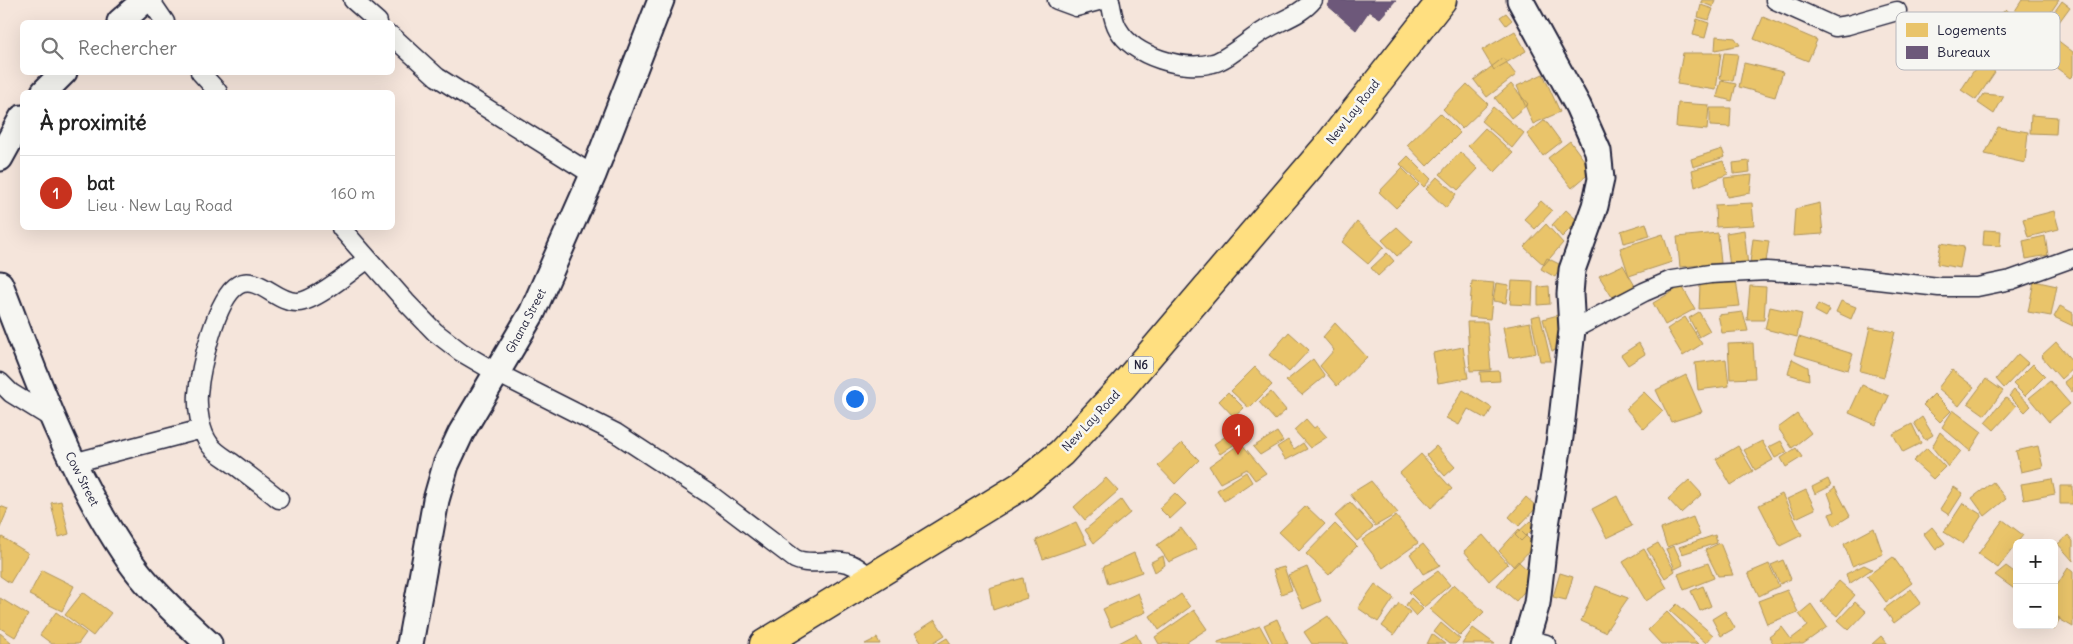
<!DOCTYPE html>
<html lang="fr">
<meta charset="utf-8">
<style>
:root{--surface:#fff;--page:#f2f2f2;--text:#222;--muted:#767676;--line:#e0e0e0;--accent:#c8321e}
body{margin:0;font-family:Delius,sans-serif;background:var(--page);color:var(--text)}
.controls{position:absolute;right:15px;bottom:15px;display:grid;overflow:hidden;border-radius:8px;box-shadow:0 5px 20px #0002}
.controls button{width:45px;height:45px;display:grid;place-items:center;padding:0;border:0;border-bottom:1px solid var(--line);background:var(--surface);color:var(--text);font:25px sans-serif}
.you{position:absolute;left:854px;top:398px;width:18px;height:18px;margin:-12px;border:4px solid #fff;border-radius:50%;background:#1a73e8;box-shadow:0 0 0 8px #1a73e833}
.badge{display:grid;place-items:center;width:32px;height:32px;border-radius:50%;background:var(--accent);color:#fff;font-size:16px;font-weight:700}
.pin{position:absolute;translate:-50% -41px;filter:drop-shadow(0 1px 2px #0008)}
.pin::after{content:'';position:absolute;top:26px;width:18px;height:15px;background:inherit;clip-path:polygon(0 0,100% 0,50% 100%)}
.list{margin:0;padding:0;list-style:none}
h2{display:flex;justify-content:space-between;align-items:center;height:65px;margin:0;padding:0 20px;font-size:21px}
h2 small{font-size:16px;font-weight:400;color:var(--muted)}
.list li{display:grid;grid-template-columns:32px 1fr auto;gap:15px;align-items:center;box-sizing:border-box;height:75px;padding:0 20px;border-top:1px solid var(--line)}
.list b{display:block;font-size:19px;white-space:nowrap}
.list p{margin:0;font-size:16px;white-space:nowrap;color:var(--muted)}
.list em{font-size:16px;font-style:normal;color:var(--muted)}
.icon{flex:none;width:28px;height:28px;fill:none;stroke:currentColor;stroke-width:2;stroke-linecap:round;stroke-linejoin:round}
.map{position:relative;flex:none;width:2073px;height:644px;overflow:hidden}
.search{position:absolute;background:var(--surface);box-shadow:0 5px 20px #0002;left:20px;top:20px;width:375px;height:55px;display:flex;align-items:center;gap:12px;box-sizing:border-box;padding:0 18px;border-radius:8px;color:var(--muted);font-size:19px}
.panel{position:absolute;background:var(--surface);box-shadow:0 5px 20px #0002;left:20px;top:90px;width:375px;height:140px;border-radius:8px}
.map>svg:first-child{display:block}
.homes{fill:#e9c46a;stroke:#ad935c}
.offices{fill:#6d597a;stroke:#564867}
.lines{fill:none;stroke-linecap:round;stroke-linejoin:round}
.street-casing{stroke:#22223b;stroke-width:21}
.secondary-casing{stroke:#22223b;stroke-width:29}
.highway-casing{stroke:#22223b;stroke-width:31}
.street{stroke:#f6f6f2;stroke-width:18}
.secondary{stroke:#f6f6f2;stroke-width:25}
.highway{stroke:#ffdf80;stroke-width:28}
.labels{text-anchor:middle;stroke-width:5;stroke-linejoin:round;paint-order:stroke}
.shield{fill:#f6f6f2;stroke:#626272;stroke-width:1}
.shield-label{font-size:11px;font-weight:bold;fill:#22223b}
.street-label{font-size:12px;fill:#22223b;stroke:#f6f6f2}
.key{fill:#f6f6f2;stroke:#b6b6bb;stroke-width:1}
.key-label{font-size:14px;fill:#22223b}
</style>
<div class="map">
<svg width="2073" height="644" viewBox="0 0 2073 644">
<rect width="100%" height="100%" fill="#f5e5db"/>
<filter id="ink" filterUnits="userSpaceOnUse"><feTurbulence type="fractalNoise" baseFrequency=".02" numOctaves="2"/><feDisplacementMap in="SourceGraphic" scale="10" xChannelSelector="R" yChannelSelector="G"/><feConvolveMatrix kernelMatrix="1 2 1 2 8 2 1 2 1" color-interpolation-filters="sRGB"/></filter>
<g filter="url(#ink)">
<path class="homes" d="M1702,0H1715L1713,7L1701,2Z
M2022,0H2059L2038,31L2013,14Z
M2062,1L2070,7L2048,37L2040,32Z
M1701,5L1713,9L1709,20L1698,17Z
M2006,9L2029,31L2022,39L1998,17Z
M1506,13L1512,20L1506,25L1500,17Z
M1763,17L1817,40L1808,61L1754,39Z
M1697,19L1709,23L1705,38L1693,35Z
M1515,31L1526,51L1494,70L1482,50Z
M1716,36L1735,38L1740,45L1715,50Z
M2052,36L2073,52V75L2070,78L2038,54Z
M1683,53H1721L1716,90L1677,84Z
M1724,53L1738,54L1733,81L1720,79Z
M1503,58L1516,75L1487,97L1474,80Z
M1980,61L1995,72L1976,100L1961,90Z
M1744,63L1783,72L1775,97L1739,87Z
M1543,74L1560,112L1533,124L1517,86Z
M1721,81L1736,84L1732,101L1717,97Z
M1467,84L1488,104L1462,129L1443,109Z
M1511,84L1528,104L1511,118L1495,98Z
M1984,94L2004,96L1994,114L1978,103Z
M1678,103L1709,105L1707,130L1676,127Z
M1493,107L1524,133L1512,148L1481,121Z
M1710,108H1731L1730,127L1710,126Z
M1440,113L1460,133L1427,166L1407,145Z
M2031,115L2057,117L2056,134L2030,133Z
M1545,120L1561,142L1543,156L1527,134Z
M1998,127L2028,132L2025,163L1985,154Z
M1485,128L1513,153L1495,172L1468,146Z
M1570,141L1592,171L1572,188L1548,158Z
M1722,149L1725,157L1693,167L1691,159Z
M1460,152L1478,169L1458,190L1440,174Z
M1408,156L1431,179L1424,187L1400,164Z
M1723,161L1728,174L1695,187L1692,170Z
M1749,161L1750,172L1734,174L1733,163Z
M1402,168L1419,185L1396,208L1379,192Z
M1752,175L1750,193L1727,197L1724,178Z
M1437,177L1456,194L1446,208L1426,189Z
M1541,201L1552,211L1535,229L1524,219Z
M1752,203L1754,225L1716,227L1715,205Z
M1820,203L1823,234L1793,236L1795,209Z
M1566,210L1578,221L1562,237L1552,225Z
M2054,211L2059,229L2028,237L2023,219Z
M1357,222L1384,247L1368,264L1342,242Z
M1646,223L1650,236L1624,243L1621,231Z
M1546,224L1563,243L1544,265L1524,247Z
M1397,227L1413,242L1397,256L1382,240Z
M1744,230L1748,266L1730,268L1726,233Z
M1984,230L2001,231L2000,246L1983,245Z
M1718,233L1721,263L1680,267L1677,237Z
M1663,234L1672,262L1629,276L1620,248Z
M2045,236L2048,255L2026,259L2023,241Z
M1753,239L1769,241L1766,262L1750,263Z
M1941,243L1964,247L1960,268L1937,264Z
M1387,253L1394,261L1378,276L1371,268Z
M1547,258L1561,265L1555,277L1541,269Z
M1623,265L1635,286L1612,297L1599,276Z
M1736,280L1740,306L1699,309L1700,285Z
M1472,281L1494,283L1490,319L1469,317Z
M1512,281L1533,282L1532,305L1510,304Z
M2034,281L2057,286L2051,316L2028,312Z
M1496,283L1509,285L1506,303L1493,301Z
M1549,286L1550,304L1538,305V287Z
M1682,286L1695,309L1665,325L1653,303Z
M1750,286L1766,287L1764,320H1747Z
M1841,301L1856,307L1851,319L1836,312Z
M1818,304L1830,310L1826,317L1815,311Z
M2060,306L2073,313V326L2054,317Z
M1770,307L1802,314L1797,337L1765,329Z
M1699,312L1710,331L1699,337L1689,318Z
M1743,312L1748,331L1722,333L1718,315Z
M1540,315L1551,361H1540L1531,317Z
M1558,315L1567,347L1552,351L1543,319Z
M1685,317L1702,344L1683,356L1667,329Z
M1467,322H1487L1491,370L1470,371Z
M1530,322L1536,353L1509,358L1503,327Z
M1335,323L1367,357L1337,386L1320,366L1334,350L1323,337Z
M1870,327L1895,332L1884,377L1860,371Z
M1289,332L1309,350L1289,372L1269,355Z
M1799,337L1853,354L1848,370L1794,354Z
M2056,342L2073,362V368L2061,379L2041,356Z
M1639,343L1645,354L1628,365L1621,355Z
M1753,343L1755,378L1730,379L1728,344Z
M1463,347L1468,378L1438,383L1433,353Z
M2018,354L2028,363L2004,388L1996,379Z
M1313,359L1325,376L1302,395L1286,381Z
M1726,359L1729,386L1698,390L1695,363Z
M1792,359L1808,367L1809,380L1788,374Z
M2033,364L2045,376L2025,396L2013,384Z
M1255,367L1272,385L1249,408L1231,391Z
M1952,370L1974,387L1959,406L1938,388Z
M1499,371L1500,381L1481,382L1480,372Z
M1686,375L1702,412L1671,422L1656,390Z
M2073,375V391L2072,392L2064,382Z
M1986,379L2003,391L1985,415L1968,403Z
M2050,381L2070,404L2049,422L2029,398Z
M1862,385L1889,396L1876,425L1849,413Z
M1463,390L1492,408L1486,419L1468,409L1459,425L1446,418Z
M2014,390L2031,406L2025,412L2009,396Z
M1228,392L1244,408L1234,417L1219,401Z
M1271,392L1286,410L1275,420L1259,402Z
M1644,392L1663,411L1644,429L1626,409Z
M1934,394L1951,411L1940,422L1923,405Z
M2006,398L2016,406L1994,430L1985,422Z
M1953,410L1982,432L1970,451L1942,427Z
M1797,414L1811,433L1792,448L1778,428Z
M1922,417L1933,435L1925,440L1914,423Z
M1306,419L1314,428L1317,426L1327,437L1310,448L1294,430Z
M1912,424L1921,443L1903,452L1893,434Z
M1235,430L1241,440L1220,454L1214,444Z
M1277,432L1283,441L1260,455L1253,447Z
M1940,432L1961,451L1948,467L1932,447Z
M1288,440L1294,449L1303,443L1307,449L1286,460L1277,447Z
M1762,441L1773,460L1755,470L1744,450Z
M1781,441L1787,452L1775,458L1769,447Z
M1182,443L1199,460L1175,484L1158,466Z
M1241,443L1266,473L1255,480L1247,469L1220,483L1209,466Z
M1436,446L1455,467L1445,476L1426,455Z
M1738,446L1753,471L1731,485L1716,459Z
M2038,446L2043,467L2021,472L2016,451Z
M1796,448L1802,457L1786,467L1781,458Z
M1927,448L1945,467L1933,479L1913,461Z
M1421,454L1452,489L1431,508L1400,473Z
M1246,472L1252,482L1224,501L1217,490Z
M1106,478L1118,491L1085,520L1074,507Z
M1828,479L1831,486L1815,494L1812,487Z
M2052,479L2055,494L2024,500L2021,484Z
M1689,480L1702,494L1681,513L1668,499Z
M1371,481L1398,513L1375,526L1350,494Z
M1993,482L2006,499L1985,516L1972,498Z
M2060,486H2073V504H2060Z
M1835,487L1850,516L1834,526L1829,514L1835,512L1828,493Z
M1954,487L1963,493L1949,515L1940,509Z
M1806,490L1815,509L1796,518L1787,499Z
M1175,493L1186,504L1170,519L1159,508Z
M1782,494L1802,535L1780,546L1759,505Z
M1617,496L1632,526L1607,538L1592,509Z
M1526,497L1537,507L1519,526L1509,517Z
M1121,500L1130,513L1094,543L1085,530Z
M61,501L69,534L59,537L51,503Z
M1350,502L1373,527L1357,541L1335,516Z
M1963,503L1982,515L1963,544L1944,532Z
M0,506L8,509L0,528Z
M1306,506L1325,524L1299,551L1279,532Z
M1396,516L1418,543L1383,568L1362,540Z
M1693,517L1700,535L1667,547L1661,529Z
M2003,520L2023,535L1998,568L1978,554Z
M1530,521L1536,526L1521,541L1515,535Z
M1076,522L1087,544L1043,559L1036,540Z
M1335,524L1357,546L1329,575L1306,554Z
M1932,527L1945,543L1936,550L1924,534Z
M1181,528L1197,549L1169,562L1157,545Z
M1874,528L1883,554L1852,566L1844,544Z
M1519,529L1535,545L1514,567L1499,551Z
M1483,535L1508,564L1489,581L1464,551Z
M1715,535L1717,543L1682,554L1679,547Z
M2068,535L2073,541V561L2058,544Z
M2,537L28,553L10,583L0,576V540Z
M1658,543L1675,571L1665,578L1647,549Z
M1720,543L1733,575L1718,576L1705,550Z
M1423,544L1440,565L1423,574L1410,554Z
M1674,546L1683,565L1675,569L1666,549Z
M1644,549L1667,588L1646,601L1623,562Z
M1134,553L1142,572L1108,584L1103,567Z
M1163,556L1165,565L1155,572L1151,562Z
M1893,557L1912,583L1886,602L1867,576Z
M1783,560L1791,579L1780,584L1771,565Z
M1518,561L1536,578L1516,601L1497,585Z
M1708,563L1714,578L1684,590L1678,574Z
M1769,564L1779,586L1759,596L1748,573Z
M1864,565L1872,569L1849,584L1846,574Z
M2006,566L2017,574V591L1995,575Z
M1284,567L1292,590L1281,594L1273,570Z
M1307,567L1321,601L1303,609L1288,575Z
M2068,568L2073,572V627L2054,616V590Z
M42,570L74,586L62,611L29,595Z
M1438,571L1450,585L1424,607L1409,592Z
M1560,573L1573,577L1566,600L1553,597Z
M1023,578L1027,598L993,610L989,588Z
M1839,581L1855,595L1837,616L1821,602Z
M1375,584L1394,598L1378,622L1358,608Z
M1454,584L1484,612L1460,636L1430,610Z
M1596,586L1628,598L1605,632L1581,621Z
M1703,586L1711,606L1700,611L1691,591Z
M1911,589L1921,603L1894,623L1884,609Z
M1787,590L1798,612L1767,624L1758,601Z
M83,592L111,613L93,636L65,615Z
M1138,593L1146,612L1111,627L1103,609Z
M1181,594L1190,607L1159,630L1150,616Z
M0,598L28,615L15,637L0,628Z
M1411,598L1423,609L1416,616L1406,605Z
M1855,602L1866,612L1849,630L1838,620Z
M1399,603L1410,612L1394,635L1382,626Z
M1677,604L1713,635L1706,643L1670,611Z
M1811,604L1827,627L1803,644H1774L1769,637L1782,627L1791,639L1808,626L1799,614Z
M1194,610L1207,629L1184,644H1159L1155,637Z
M1725,611L1735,628L1721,636L1712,619Z
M56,612L86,633L78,644H52L40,635Z
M1667,612L1698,644H1661L1648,630Z
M2054,615L2060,618L2054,630L2046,625H2054Z
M1328,616L1349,644H1312L1304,632Z
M1277,619L1288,644H1273L1264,625Z
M935,620L945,635L931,644H922L915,633Z
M1441,623L1460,639L1455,644H1449L1434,632Z
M1260,626L1270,644H1218V642Z
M1473,628L1495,644H1462Z
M0,633L11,642L10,644H0Z
M1136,634L1141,644H1117Z
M1432,634L1445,644H1427Z
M1881,636L1888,644H1872Z
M877,638L880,644H865Z
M947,638L951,644H937Z"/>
<path class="offices" d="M1331,0H1396L1380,18L1369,11L1356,30L1327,5Z"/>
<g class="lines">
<g class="street-casing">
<path id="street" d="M150,0L165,22
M353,0L378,22
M1057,0L1076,7L1102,0
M1110,0C1112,10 1113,21 1118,29C1134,57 1184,71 1213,63C1227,60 1251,38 1265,30C1281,20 1301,15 1313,0
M1775,0L1835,27L1848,25L1897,11
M392,36L437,77L593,175
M200,72L218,92
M341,228L406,302L435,332L461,352L497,373L616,433L712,496L795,559C810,566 826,559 842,562C854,563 862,571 870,577
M1572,330L1644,292L1672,280L1710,274L1767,271L1833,275L1939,287H1977L2011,280L2072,258
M0,382L11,393L53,419
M73,463L202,429
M279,499C263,486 247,474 231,462C224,457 215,452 210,445C200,432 197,409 198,394C200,369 216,298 238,285C259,274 277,304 298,302C316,301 352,270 368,259
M1527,639L1546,644"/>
</g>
<g class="secondary-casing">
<path id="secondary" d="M1520,0L1578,106L1598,151L1601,179L1595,206L1572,270L1570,294L1572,330L1560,437L1546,525L1537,603L1525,644
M120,22L145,0
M44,92L64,72
M0,158L22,118
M0,284C32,366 61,449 106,524C117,542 128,561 142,577C162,601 186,623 209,644
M410,644L436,500L446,465L461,433L532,313L593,175L661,0"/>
</g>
<g class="highway-casing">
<path id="highway" d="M764,644L1021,486L1061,453L1123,386L1329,144L1442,0"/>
</g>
<use href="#street" class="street"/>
<use href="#secondary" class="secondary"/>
<use href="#highway" class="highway"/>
</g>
</g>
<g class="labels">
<rect class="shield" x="1128.5" y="356.5" width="25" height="17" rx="4"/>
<g class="shield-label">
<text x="1141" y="369">N6</text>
</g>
<g class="street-label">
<text transform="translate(1353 112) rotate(-52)" y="4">New Lay Road</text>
<text transform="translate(526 321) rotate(-62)" y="4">Ghana Street</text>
<text transform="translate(1091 421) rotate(-47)" y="4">New Lay Road</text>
<text transform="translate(82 479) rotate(63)" y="4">Cow Street</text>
</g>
</g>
<rect x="1896" y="12" width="164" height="58" rx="8" class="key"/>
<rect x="1906" y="23" width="22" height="14" fill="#e9c46a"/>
<rect x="1906" y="46" width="22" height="13" fill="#6d597a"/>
<g class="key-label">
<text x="1937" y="35">Logements</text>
<text x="1937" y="57">Bureaux</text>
</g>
</svg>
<div class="controls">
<button>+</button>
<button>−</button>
</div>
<div class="you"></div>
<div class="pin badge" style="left:1238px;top:455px">1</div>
<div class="search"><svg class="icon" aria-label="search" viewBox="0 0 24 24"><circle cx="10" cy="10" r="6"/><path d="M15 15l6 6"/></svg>Rechercher</div>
<section class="panel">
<h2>À proximité<small></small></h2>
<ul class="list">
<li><span class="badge">1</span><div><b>bat</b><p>Lieu · New Lay Road</p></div><em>160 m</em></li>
</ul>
</section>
</div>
